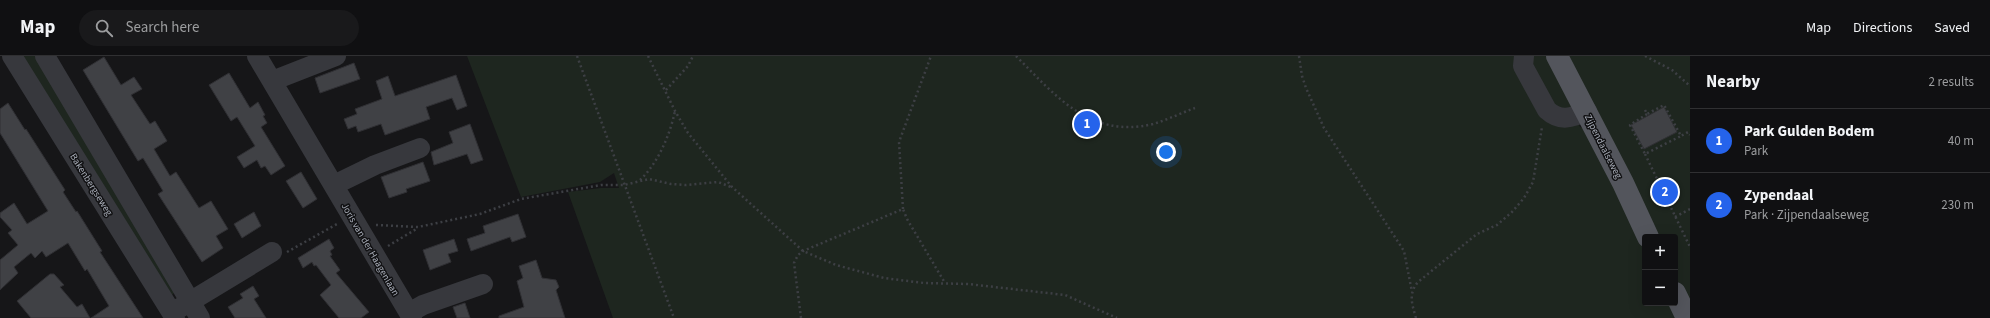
<!DOCTYPE html>
<meta charset="utf-8">
<style>
:root{--surface:#101012;--page:#19191b;--text:#f1f3f6;--muted:#9c9d9f;--line:#303032;--accent:#2563eb}
body{margin:0;font-family:"Source Sans 3",sans-serif;background:var(--page);color:var(--text)}
.controls{position:absolute;right:12px;bottom:12px;display:grid;overflow:hidden;border-radius:4px;box-shadow:0 4px 16px #0002}
.controls button{width:36px;height:36px;display:grid;place-items:center;padding:0;border:0;border-bottom:1px solid var(--line);background:var(--surface);color:var(--text);font:20px sans-serif}
.you{position:absolute;left:1166px;top:96px;width:14px;height:14px;margin:-10px;border:3px solid #fff;border-radius:50%;background:#1a73e8;box-shadow:0 0 0 6px #1a73e833}
.badge{display:grid;place-items:center;width:26px;height:26px;border-radius:50%;background:var(--accent);color:#fff;font-size:13px;font-weight:700}
.pin{position:absolute;translate:-50% -50%;border:2px solid #fff;box-shadow:0 1px 4px #0006}
.list{margin:0;padding:0;list-style:none}
h2{display:flex;justify-content:space-between;align-items:center;height:52px;margin:0;padding:0 16px;font-size:17px}
h2 small{font-size:13px;font-weight:400;color:var(--muted)}
.list li{display:grid;grid-template-columns:26px 1fr auto;gap:12px;align-items:center;box-sizing:border-box;height:64px;padding:0 16px;border-top:1px solid var(--line)}
.list b{display:block;font-size:15px;white-space:nowrap}
.list p{margin:0;font-size:13px;white-space:nowrap;color:var(--muted)}
.list em{font-size:13px;font-style:normal;color:var(--muted)}
.icon{flex:none;width:22px;height:22px;fill:none;stroke:currentColor;stroke-width:2;stroke-linecap:round;stroke-linejoin:round}
.map{position:relative;flex:none;width:1690px;height:262px;overflow:hidden}
header{display:flex;align-items:center;gap:24px;box-sizing:border-box;height:56px;padding:0 20px;background:var(--surface);border-bottom:1px solid var(--line)}
header strong{font-size:19px}
nav{display:flex;gap:22px;margin-inline-start:auto;font-size:14px}
.search{width:280px;height:36px;background:var(--page);display:flex;align-items:center;gap:10px;box-sizing:border-box;padding:0 14px;border-radius:22px;color:var(--muted);font-size:15px}
main{display:flex}
aside{flex:1;background:var(--surface)}
.map>svg:first-child{display:block}
.green{fill:#1e261f}
.building{fill:#404145;stroke:#303034}
.lines{fill:none;stroke-linecap:round;stroke-linejoin:round}
.path{stroke:#3d3f44;stroke-width:2.5;stroke-dasharray:2 3;stroke-linecap:butt}
.minor{stroke:#37383d;stroke-width:20}
.major{stroke:#53555c;stroke-width:22}
.labels{text-anchor:middle;stroke-width:3;stroke-linejoin:round;paint-order:stroke}
.street-label{font-size:10px;fill:#a8adb8;stroke:#111113}
</style>
<header>
<strong>Map</strong>
<div class="search"><svg class="icon" aria-label="search" viewBox="0 0 24 24"><circle cx="10" cy="10" r="6"/><path d="M15 15l6 6"/></svg>Search here</div>
<nav><a>Map</a><a>Directions</a><a>Saved</a></nav>
</header>
<main>
<div class="map">
<svg width="1690" height="262" viewBox="0 0 1690 262">
<rect width="100%" height="100%" fill="#161618"/>
<path class="green" d="M19,0H37L177,234L172,239Z
M467,0H1551L1574,46L1572,55L1580,71L1589,73L1645,190V247H1672L1680,262H613L568,136L601,132H619L614,117L600,126L521,141Z
M1567,0H1690V251L1675,219V181H1656Z"/>
<path class="building" d="M104,1L121,29L134,21L142,33L131,39L150,68L155,65L167,85L154,93L170,120L176,116L199,152L211,145L228,173L216,180L223,192L202,206L158,138L163,135L143,102L138,105L83,14Z
M354,7L360,23L320,37L315,22Z
M229,17L250,52L258,46L265,59L263,60L267,67L261,71L285,110L271,119L265,110L261,112L257,104L244,112L237,101L255,90L237,61L231,65L209,29Z
M456,19L467,50L457,54L452,42L426,51L430,63L385,79L381,68L358,76L356,70L348,73L344,63L357,58L355,53L382,43L376,25L388,20L395,40Z
M8,47L25,74L26,73L65,134L63,136L76,156L77,155L102,195L100,196L143,262H91L109,250L87,213L85,215L68,187L46,201L42,195L35,202L31,197L14,211L18,217L0,234V204L18,189L8,177L12,174L0,161V157L14,147L27,168L48,155L0,77V53Z
M1664,51L1677,76L1644,93L1631,69Z
M470,68L483,104L471,108L467,98L434,109L431,96L453,87L449,76Z
M423,106L430,125L406,133L407,136L389,142L381,121Z
M301,116L317,143L303,152L286,125Z
M254,156L261,170L242,182L234,168Z
M518,158L526,181L512,186L510,181L471,195L467,183L485,177L483,170Z
M329,183L334,192L330,195L332,199L330,200L340,214L336,217L369,256L361,262H339L320,239L331,229L316,209L314,210L312,206L303,212L298,202Z
M454,183L458,195L448,198L451,206L430,214L423,194Z
M536,204L542,222L556,224L559,231L556,234L565,262H499V260L524,251L517,225L523,222L519,210Z
M50,218H54L64,229L60,231L77,251L82,248L90,262H31L17,245Z
M253,230L259,240L254,243L266,262H235L228,251L243,242L240,238Z
M465,247L470,262H457L453,251Z"/>
<g class="lines">
<path class="path" d="M577,0L674,262
M648,0L675,55L688,77L732,131L803,195L836,209L884,222L924,227L968,228L1065,239L1117,262
M1016,0C1056,40 1090,83 1153,68C1167,64 1181,57 1195,52
M1299,0L1302,20L1306,32L1324,72L1404,195L1412,236
M1645,0L1672,14L1690,30
M666,34L688,10L693,0
M1645,54L1647,58L1664,49L1681,80L1688,76L1690,79
M1647,58L1630,69L1645,98L1681,80
M1645,98L1690,191
M640,124C658,107 670,79 675,55
M903,153L899,86L931,0
M1675,161L1690,153
M376,169L418,171L480,158L521,143L601,129H624L649,123L671,128L686,129L718,126L731,131
M388,190L418,172
M287,196L337,168
M801,262L794,207L798,199L803,195L903,153L907,163L945,227
M1416,262C1412,248 1408,238 1418,226L1477,178L1497,169L1512,156L1524,142L1533,126L1542,71"/>
<path class="minor" d="M12,0L175,262
M45,0L200,262
M257,0L412,262
M1524,0L1523,10L1547,54C1560,66 1572,62 1587,55
M272,25L336,0
M334,129L375,109L420,92
M178,253L272,196
M409,257L423,249L483,228"/>
<path class="major" d="M1557,0L1623,127L1648,181
M1675,237L1687,262"/>
</g>
<g class="labels">
<g class="street-label">
<text transform="translate(1604 90) rotate(63)" y="4">Zijpendaalseweg</text>
<text transform="translate(92 128) rotate(58)" y="4">Bakenbergseweg</text>
<text transform="translate(371 193) rotate(60)" y="4">Joris van der Haagenlaan</text>
</g>
</g>
</svg>
<div class="controls">
<button>+</button>
<button>−</button>
</div>
<div class="you"></div>
<div class="pin badge" style="left:1087px;top:68px">1</div>
<div class="pin badge" style="left:1665px;top:136px">2</div>
</div>
<aside>
<h2>Nearby<small>2 results</small></h2>
<ul class="list">
<li><span class="badge">1</span><div><b>Park Gulden Bodem</b><p>Park</p></div><em>40 m</em></li>
<li><span class="badge">2</span><div><b>Zypendaal</b><p>Park · Zijpendaalseweg</p></div><em>230 m</em></li>
</ul>
</aside>
</main>
